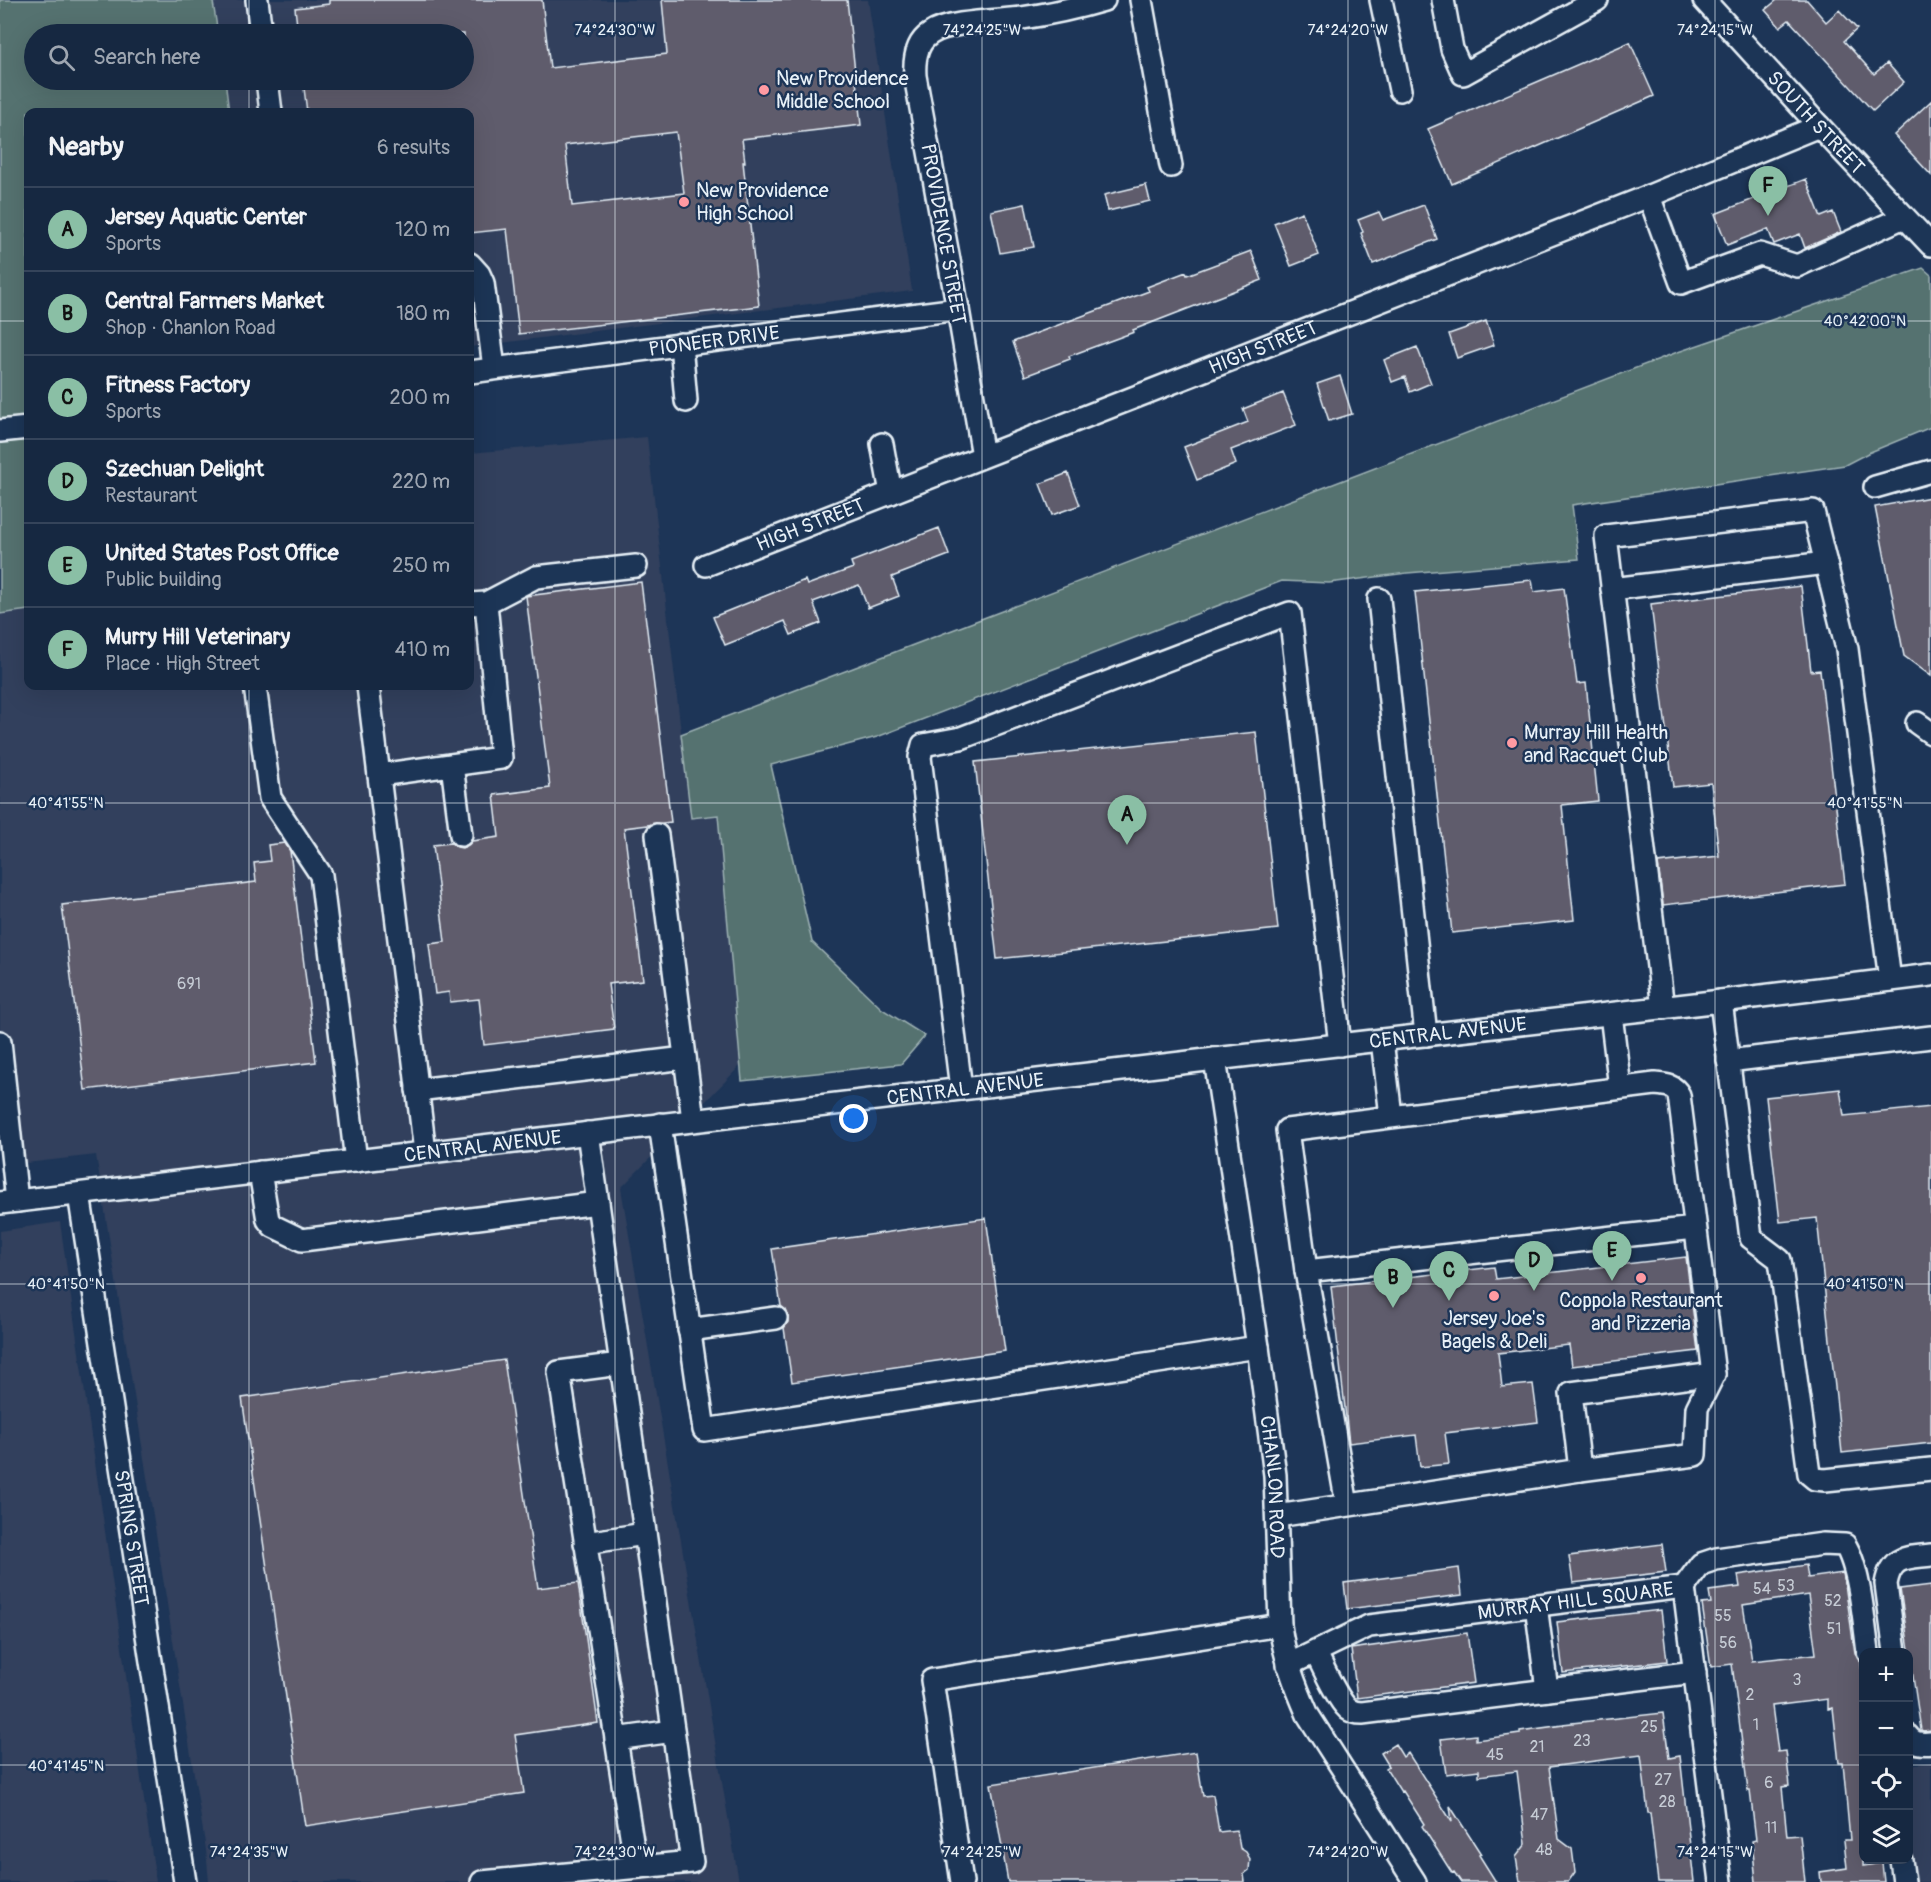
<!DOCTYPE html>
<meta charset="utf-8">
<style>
:root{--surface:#162841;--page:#1f3048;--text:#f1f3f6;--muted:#9ea6b1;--line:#35445a;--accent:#8abfa5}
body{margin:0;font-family:Pangolin,sans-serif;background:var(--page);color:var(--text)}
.controls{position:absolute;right:18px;bottom:18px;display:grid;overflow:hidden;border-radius:12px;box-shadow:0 6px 24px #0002}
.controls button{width:54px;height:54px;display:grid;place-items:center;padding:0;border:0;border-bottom:2px solid var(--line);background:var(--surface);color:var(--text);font:30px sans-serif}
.you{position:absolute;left:854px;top:1119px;width:21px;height:21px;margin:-15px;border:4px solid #fff;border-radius:50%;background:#1a73e8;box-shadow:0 0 0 9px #1a73e833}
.badge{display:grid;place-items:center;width:39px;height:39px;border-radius:50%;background:var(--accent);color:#111;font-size:20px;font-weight:700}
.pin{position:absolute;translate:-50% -50px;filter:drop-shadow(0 2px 3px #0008)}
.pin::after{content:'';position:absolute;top:32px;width:21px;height:18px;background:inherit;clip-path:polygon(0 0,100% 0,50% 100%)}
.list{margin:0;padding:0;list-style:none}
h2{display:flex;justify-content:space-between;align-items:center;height:78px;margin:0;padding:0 24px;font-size:26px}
h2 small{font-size:20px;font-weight:400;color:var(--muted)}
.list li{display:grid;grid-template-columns:39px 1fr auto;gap:18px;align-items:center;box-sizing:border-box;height:84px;padding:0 24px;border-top:2px solid var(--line)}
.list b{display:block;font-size:22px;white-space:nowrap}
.list p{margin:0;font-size:20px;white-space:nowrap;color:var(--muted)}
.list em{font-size:20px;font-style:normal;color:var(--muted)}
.icon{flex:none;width:33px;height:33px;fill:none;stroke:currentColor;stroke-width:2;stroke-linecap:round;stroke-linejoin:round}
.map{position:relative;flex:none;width:1931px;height:1882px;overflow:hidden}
.search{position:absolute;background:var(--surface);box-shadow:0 6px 24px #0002;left:24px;top:24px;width:450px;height:66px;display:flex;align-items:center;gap:15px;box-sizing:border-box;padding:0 21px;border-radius:33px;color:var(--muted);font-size:22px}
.panel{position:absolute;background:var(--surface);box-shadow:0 6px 24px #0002;left:24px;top:108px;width:450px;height:582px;border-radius:12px}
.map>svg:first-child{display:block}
.built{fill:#31405d}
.green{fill:#557270;stroke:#9eb2b4;stroke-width:1.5}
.building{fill:#5f5b6c;stroke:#e8f1f8;stroke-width:1.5;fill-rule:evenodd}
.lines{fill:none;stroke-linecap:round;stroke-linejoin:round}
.minor-casing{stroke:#e8f1f8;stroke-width:26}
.minor{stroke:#1d3557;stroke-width:21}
.ticks{fill:none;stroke:#e8f1f8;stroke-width:1.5;stroke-opacity:0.45}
.poi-dot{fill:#ff9aa2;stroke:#1d3557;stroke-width:2}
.labels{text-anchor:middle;stroke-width:5;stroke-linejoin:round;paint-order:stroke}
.number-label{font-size:16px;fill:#c6ccd5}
.poi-label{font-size:20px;fill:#e8f1f8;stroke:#1d3557;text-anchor:start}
.street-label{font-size:20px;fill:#e8f1f8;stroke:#1d3557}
.ticks-label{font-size:15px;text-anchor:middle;fill:#e8f1f8;stroke:#1d3557;stroke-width:5;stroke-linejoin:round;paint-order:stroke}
</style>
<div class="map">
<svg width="1931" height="1882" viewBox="0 0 1931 1882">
<rect width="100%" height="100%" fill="#1d3557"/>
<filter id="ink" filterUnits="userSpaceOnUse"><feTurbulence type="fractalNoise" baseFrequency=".0167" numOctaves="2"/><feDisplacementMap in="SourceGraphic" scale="12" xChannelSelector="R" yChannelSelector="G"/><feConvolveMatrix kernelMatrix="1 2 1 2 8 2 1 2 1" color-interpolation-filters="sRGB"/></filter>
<g filter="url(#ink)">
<path class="built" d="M223,0H868L912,291L470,347V112H229L225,80H464V34H218L213,1Z
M647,437L691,818L718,814L742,1064L621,1188L739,1882H209L206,1850L96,1155L0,1166V614L28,610V686H470V453Z
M60,1222L156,1882H0V1231Z
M1931,1762V1882H1911L1908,1860L1909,1765Z"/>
<path class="green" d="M0,0H223L213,2L218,34H34V80H225L229,112H28V610L0,614Z
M1923,268L1931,275V427L1868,453L1845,465L1572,505L1579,559L1407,573L1329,583L1282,581L877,737L771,765L812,942L882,1009L925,1036L901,1064L742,1081L718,815L691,818L681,734L1675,353Z"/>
<path class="building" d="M329,0H542L550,68L667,54L662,0H847L861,125L742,139L745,162H743L759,306L519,334L507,229L470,233V112H307L303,80H464V34H298L295,8L329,4ZM676,132L684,193L572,206L565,145Z
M1777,0H1807L1826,22L1839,10L1857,29L1844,41L1874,74L1887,63L1904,82L1873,111L1789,20L1780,27L1765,10Z
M1630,42L1654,96L1452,184L1428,129Z
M1931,101V175L1894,135Z
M1806,179L1821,217L1833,212L1841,232L1805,248L1800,234L1774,244L1768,229L1727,245L1715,214Z
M1146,185L1150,201L1108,211L1104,195Z
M1025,204L1034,247L1000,253L991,211Z
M1424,205L1437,239L1373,264L1361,233L1363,232L1358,220L1379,212L1383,220Z
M1302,212L1319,255L1291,266L1274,223Z
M1251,251L1262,280L1133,330L1134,332L1069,356L1070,359L1025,376L1013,342L1149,291L1147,287L1186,272L1187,275Z
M1486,321L1494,345L1457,358L1449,334Z
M1417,347L1431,383L1410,392L1405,377L1392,382L1384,360Z
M1340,376L1352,414L1329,421L1317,384Z
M1283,393L1296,425L1231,450L1236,464L1197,480L1184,447L1248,422L1243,409Z
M1068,473L1080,505L1052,515L1040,484Z
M1931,497V676L1904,656L1875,507Z
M939,528L949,555L892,577L899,596L868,608L859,585L813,602L821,623L791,635L785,621L725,645L713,617L805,580L807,585L853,568L851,562Z
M1532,580L1534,592L1564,588L1577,684L1586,683L1598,801L1562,805L1574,920L1452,933L1415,592Z
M641,582L671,822L624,828L643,980L608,984L614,1029L484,1045L479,999L450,1002L449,992L435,994L429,944L445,942L433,845L451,843L457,847L462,848L468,845L472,841L499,837L494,795L550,788L526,596Z
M1801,586L1811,671L1820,670L1845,884L1663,905L1658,863L1719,856L1711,783L1673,787L1651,604Z
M1256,732L1278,929L997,959L975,762Z
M285,843L290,851L316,1062L85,1090L62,905L256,882L254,863L270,861L268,845Z
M1840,1089L1844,1116L1931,1107V1443L1842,1453L1817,1218L1780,1222L1766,1097Z
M986,1218L1005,1351L792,1382L784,1328L788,1322V1316L786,1310L781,1306L772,1249Z
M1686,1257L1698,1351L1572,1366L1569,1345L1498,1353L1502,1387L1533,1384L1538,1422L1445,1433L1449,1464L1420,1467L1416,1435L1349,1443L1331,1286L1494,1267L1496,1279Z
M504,1360L538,1588L578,1583L598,1723L515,1735L524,1793L305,1826L242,1398Z
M1662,1544L1666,1572L1573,1583L1569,1556Z
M1806,1565L1808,1578L1843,1573L1845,1584L1855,1654L1861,1662L1863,1684V1866L1882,1863L1884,1882H1821L1820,1872L1847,1868L1844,1840H1850L1843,1763H1839L1833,1708L1828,1709V1699L1772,1706L1778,1752L1786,1751L1790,1786L1782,1787L1787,1836L1800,1835L1805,1882H1756L1752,1841L1756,1840L1750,1791H1748L1732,1664L1711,1667L1702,1604L1711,1603L1709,1591L1740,1587L1738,1575ZM1808,1595L1816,1654L1752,1661L1743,1605Z
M1459,1568L1462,1595L1347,1609L1344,1583Z
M1931,1585V1730L1923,1731L1921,1730L1900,1589Z
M1661,1610L1667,1661L1563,1673L1557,1622Z
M1467,1633L1474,1683L1357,1698L1351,1649Z
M1663,1713L1669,1758L1680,1756L1694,1882H1658L1650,1813H1648L1641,1755L1549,1767L1559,1839L1572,1849L1575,1872L1568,1882H1520L1516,1857L1526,1844L1517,1771L1479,1776V1770L1446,1774L1441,1739L1476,1735V1740L1520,1734V1731L1563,1725V1724Z
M1395,1744L1403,1757L1408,1753L1452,1822L1450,1806L1481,1854L1479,1855L1496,1882H1461L1454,1872L1452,1873L1422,1826L1424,1824L1403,1791L1401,1792L1386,1768L1389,1766L1381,1753Z
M1196,1752L1203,1796L1213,1795L1219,1832L1237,1830L1240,1848L1246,1852L1250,1859L1249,1870L1244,1874L1245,1882H1008L991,1784Z"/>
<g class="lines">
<g class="minor-casing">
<g id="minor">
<path d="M257,0L261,34"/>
<path d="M1141,0L1171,166"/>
<path d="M1381,0L1400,90"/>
<path d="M1443,0L1452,49L1463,74L1597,0"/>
<path id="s1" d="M1704,0L1819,126L1931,245"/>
<path d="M267,80L271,112"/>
<path d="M1649,196L1681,283L1760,254L1797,266L1904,217"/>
<path d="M470,264L479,274L483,283L494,368"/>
<path d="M681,344L686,401"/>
<path id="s2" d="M470,372L958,309"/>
<path d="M0,431L28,428"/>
<path d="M882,444L891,493"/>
<path d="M983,456L958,309L915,76C914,61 916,43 930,34C948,21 998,21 1022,18C1050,14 1077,8 1104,0"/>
<path d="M1875,487L1931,471"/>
<path id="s3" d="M706,565L1649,196L1819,126"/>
<path d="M1612,589L1826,563"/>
<path d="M1379,599L1426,1035"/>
<path d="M470,604L486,603L536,577L636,566"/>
<path d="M255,686L270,798L321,875L356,1161"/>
<path d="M368,686L425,1152"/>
<path d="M1917,723L1931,733"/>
<path d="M452,765L461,835"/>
<path d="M379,775L501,758L486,603"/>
<path d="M657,835L693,1120"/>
<path d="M1721,1001L1751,1238L1780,1260L1809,1474L1815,1479L1825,1480L1931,1469"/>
<path d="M1663,1008L1606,536L1813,511L1847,649L1890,980"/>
<path d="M1611,1014L1620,1088"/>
<path d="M1382,1040L1391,1116"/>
<path d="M0,1042L17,1201"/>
<path id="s4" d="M1215,1059L1258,1347L1275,1475L1280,1625C1284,1657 1295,1685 1308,1715L1415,1882"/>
<path d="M1728,1061L1931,1037"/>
<path d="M961,1089L920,757L923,745L961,738L1290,613L1340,1045"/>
<path d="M417,1090L685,1058"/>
<path d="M660,1124L704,1430L1258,1347"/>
<path d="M260,1172L268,1220L273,1226L302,1240L598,1203L588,1133"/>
<path id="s5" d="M79,1194L185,1882"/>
<path id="s6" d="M0,1203L1215,1059L1721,1001L1931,975"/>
<path d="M1306,1271L1695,1228"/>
<path d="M689,1330L776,1318"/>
<path d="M620,1364L559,1372L636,1867"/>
<path d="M1580,1470L1695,1455L1697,1408L1714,1374"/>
<path d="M1277,1516L1580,1470L1571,1393L1714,1374L1679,1095C1674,1085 1666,1085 1655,1084L1287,1130L1306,1271L1347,1505"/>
<path d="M585,1543L645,1534"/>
<path d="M1684,1587L1721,1882"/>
<path d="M1684,1587L1701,1564L1716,1559L1823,1544L1845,1545C1860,1569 1864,1623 1868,1652"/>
<path d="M1536,1605L1547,1690"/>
<path d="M1895,1652L1886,1584C1891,1555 1907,1558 1931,1555"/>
<path d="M1316,1653C1323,1667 1337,1699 1348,1709C1352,1712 1357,1713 1362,1713L1695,1672"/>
<path id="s7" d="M1288,1665L1369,1626L1684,1587"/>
<path d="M1908,1736C1913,1744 1923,1744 1931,1743"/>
<path d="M616,1739L673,1731"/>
<path d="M1901,1860L1904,1882"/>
<path d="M482,1882L692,1862L598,1203"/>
<path d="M962,1882L932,1680L1280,1625"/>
</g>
</g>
<use href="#minor" class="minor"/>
</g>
</g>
<path class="ticks" d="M249,0V34M615,0V1882M982,0V1882M1348,0V1882M1715,0V1882M249,80V112M0,321H28M470,321H1931M249,686V1882M0,803H1931M0,1284H1931M0,1765H1864M1908,1765H1931"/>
<g class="poi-dot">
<circle cx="764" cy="90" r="6"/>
<circle cx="684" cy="202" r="6"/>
<circle cx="1512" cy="743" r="6"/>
<circle cx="1641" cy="1278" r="6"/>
<circle cx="1494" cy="1296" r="6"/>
</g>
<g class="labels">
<g class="number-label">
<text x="189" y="989">691</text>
<text x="1786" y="1591">53</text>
<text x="1762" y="1594">54</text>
<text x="1833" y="1606">52</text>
<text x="1723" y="1621">55</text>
<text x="1834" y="1634">51</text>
<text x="1728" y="1648">56</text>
<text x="1797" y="1685">3</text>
<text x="1750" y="1700">2</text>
<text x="1756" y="1730">1</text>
<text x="1649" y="1732">25</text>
<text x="1582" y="1746">23</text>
<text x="1537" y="1752">21</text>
<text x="1495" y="1760">45</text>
<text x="1663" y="1785">27</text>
<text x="1769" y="1788">6</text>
<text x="1667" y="1807">28</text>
<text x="1539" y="1820">47</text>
<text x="1771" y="1833">11</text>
<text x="1544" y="1855">48</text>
</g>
<g class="poi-label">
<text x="776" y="85">New Providence<tspan x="776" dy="23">Middle School</tspan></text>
<text x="696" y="197">New Providence<tspan x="696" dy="23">High School</tspan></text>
<text x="1524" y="739">Murray Hill Health<tspan x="1524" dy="23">and Racquet Club</tspan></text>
<text x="1641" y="1307" text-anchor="middle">Coppola Restaurant<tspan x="1641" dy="23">and Pizzeria</tspan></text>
<text x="1494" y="1325" text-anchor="middle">Jersey Joe's<tspan x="1494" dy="23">Bagels &amp; Deli</tspan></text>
</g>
<g class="street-label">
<text dy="7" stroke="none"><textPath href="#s1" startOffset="166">SOUTH STREET</textPath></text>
<text transform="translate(944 234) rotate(80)" y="7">PROVIDENCE STREET</text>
<text dy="7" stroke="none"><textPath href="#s2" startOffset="246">PIONEER DRIVE</textPath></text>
<text dy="7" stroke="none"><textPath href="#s3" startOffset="598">HIGH STREET</textPath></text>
<text dy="7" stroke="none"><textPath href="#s3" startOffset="112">HIGH STREET</textPath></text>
<text dy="7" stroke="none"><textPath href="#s6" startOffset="1458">CENTRAL AVENUE</textPath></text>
<text dy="7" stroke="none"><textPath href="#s6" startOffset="972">CENTRAL AVENUE</textPath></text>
<text dy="7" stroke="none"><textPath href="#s6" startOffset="486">CENTRAL AVENUE</textPath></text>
<text dy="7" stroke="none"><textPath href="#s4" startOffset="432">CHANLON ROAD</textPath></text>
<text dy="7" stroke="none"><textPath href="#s5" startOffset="348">SPRING STREET</textPath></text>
<text dy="7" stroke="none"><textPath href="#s7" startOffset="298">MURRAY HILL SQUARE</textPath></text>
</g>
</g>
<g class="ticks-label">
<text x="615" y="35">74°24'30"W</text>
<text x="982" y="35">74°24'25"W</text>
<text x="1348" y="35">74°24'20"W</text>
<text x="1715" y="35">74°24'15"W</text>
<text x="1865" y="326">40°42'00"N</text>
<text x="66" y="808">40°41'55"N</text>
<text x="1865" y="808">40°41'55"N</text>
<text x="66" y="1289">40°41'50"N</text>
<text x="1865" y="1289">40°41'50"N</text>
<text x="66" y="1771">40°41'45"N</text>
<text x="249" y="1857">74°24'35"W</text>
<text x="615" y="1857">74°24'30"W</text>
<text x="982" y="1857">74°24'25"W</text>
<text x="1348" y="1857">74°24'20"W</text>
<text x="1715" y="1857">74°24'15"W</text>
</g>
</svg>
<div class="controls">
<button>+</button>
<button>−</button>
<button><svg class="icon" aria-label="locate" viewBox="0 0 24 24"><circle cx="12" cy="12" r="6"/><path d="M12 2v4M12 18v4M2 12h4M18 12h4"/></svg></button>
<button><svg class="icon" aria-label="layers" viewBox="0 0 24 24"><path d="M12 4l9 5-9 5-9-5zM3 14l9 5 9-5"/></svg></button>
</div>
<div class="you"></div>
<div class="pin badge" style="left:1127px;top:845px">A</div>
<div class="pin badge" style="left:1393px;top:1308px">B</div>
<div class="pin badge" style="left:1449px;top:1301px">C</div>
<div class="pin badge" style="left:1534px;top:1291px">D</div>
<div class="pin badge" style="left:1612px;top:1281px">E</div>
<div class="pin badge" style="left:1768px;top:216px">F</div>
<div class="search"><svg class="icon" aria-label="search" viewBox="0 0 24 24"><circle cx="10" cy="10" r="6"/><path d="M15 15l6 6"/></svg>Search here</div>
<section class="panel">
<h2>Nearby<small>6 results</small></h2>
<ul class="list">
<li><span class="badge">A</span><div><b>Jersey Aquatic Center</b><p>Sports</p></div><em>120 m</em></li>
<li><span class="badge">B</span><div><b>Central Farmers Market</b><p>Shop · Chanlon Road</p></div><em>180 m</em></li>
<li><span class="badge">C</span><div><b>Fitness Factory</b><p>Sports</p></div><em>200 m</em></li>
<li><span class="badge">D</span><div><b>Szechuan Delight</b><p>Restaurant</p></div><em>220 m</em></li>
<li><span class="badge">E</span><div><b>United States Post Office</b><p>Public building</p></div><em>250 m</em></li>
<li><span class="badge">F</span><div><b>Murry Hill Veterinary</b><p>Place · High Street</p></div><em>410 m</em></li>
</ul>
</section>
</div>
